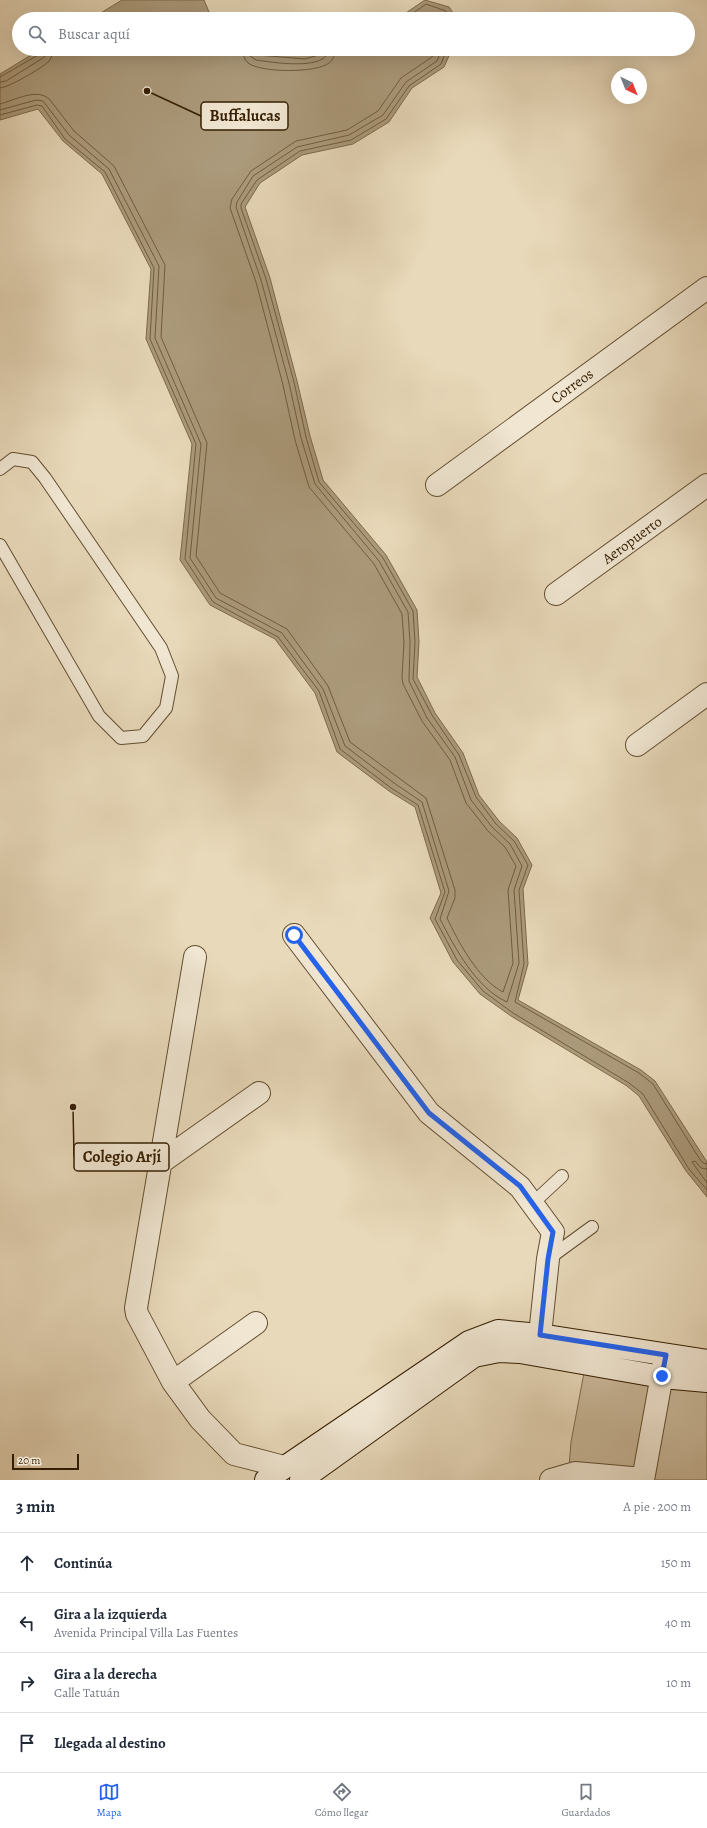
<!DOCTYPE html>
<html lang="es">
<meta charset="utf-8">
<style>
:root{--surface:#fff;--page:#f6f6f7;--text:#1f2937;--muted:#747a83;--line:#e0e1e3;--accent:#2563eb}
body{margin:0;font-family:Alegreya,serif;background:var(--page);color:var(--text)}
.compass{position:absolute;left:611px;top:68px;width:36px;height:36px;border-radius:50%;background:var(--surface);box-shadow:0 4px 16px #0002;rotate:137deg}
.scale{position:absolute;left:12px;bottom:10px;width:67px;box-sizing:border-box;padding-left:4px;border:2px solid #351f02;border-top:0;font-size:11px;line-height:14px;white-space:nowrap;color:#351f02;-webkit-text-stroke:3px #f0e6d2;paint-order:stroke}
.stop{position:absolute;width:12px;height:12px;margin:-9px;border:3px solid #2563eb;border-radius:50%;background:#fff}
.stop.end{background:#2563eb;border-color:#fff;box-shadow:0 1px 4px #0008}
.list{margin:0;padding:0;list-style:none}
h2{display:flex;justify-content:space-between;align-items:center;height:52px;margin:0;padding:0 16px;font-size:17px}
h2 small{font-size:13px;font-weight:400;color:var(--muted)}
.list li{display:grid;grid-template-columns:26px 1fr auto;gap:12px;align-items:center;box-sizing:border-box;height:60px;padding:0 16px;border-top:1px solid var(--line)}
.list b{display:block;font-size:15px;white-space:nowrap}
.list p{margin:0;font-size:13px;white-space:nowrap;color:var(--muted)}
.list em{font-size:13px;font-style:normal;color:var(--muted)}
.icon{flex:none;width:22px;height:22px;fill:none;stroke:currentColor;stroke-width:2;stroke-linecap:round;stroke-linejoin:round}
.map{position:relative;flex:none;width:707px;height:1480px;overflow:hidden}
.search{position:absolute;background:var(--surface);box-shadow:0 4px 16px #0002;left:12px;right:12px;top:12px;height:44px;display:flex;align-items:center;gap:10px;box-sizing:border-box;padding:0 14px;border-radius:22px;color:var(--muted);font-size:15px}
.sheet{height:292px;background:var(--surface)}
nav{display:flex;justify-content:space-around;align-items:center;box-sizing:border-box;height:56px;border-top:1px solid var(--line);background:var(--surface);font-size:11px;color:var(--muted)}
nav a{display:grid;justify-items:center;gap:2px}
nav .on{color:var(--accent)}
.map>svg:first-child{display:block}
.green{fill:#cab99b;stroke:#806c4e}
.water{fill:#ab9a7b;stroke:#7c694b}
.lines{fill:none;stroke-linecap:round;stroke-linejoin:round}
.shore{stroke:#705c3e;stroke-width:1}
.lane-casing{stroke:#624e30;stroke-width:14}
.street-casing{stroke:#624e30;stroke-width:24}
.secondary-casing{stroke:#351f02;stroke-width:24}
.lane{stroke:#f0e6d2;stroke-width:12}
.street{stroke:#f0e6d2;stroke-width:22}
.secondary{stroke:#f0e6d2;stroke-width:22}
.route{stroke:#2563eb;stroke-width:5}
.labels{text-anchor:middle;stroke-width:3;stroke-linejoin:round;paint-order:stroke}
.street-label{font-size:15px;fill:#351f02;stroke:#f0e6d2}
.leader{fill:none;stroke:#351f02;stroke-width:1.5}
.callout-dot{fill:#351f02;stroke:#f0e6d2;stroke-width:1.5}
.callout{fill:#f0e6d2;stroke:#351f02;stroke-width:1.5}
.callout-label{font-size:16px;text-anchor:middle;font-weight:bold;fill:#351f02}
</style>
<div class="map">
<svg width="707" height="1480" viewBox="0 0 707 1480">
<rect width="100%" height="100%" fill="#e8d9ba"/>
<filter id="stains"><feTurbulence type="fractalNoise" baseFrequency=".005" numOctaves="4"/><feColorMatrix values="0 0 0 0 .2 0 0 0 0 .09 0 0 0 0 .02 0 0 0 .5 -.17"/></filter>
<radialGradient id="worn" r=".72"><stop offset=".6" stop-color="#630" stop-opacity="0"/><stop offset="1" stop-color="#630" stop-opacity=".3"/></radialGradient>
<path class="green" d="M586,1362L707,1381V1480H568L571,1442Z"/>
<path class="water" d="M122,0H204L212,19H91Z
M425,0L449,7L457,19H397Z
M41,49H246L272,53L305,55L326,49H452L444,67L412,88L389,122L353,144L302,155L260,183L245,207L270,278L297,381L310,436L323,480L386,555L417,610L419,642L417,677L435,713L463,753L479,795L499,821L517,838L532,865L523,889L528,964L518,1000L641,1070L655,1081L707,1162V1197L686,1171L639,1096L627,1086L511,1016L480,994L453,962L430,918L441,893L415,807L389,791L337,752L315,693L275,639L210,605L180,560L192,444L146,339L151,269L102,174L63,141L38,109L0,120V74Z"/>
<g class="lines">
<path class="shore" d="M405,19L426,4L446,11L452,19
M242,49C243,54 244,59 248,63C261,73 317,73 329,63C334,59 335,54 335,49
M248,49L250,56L256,60C271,62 328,72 329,49
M253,49L254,53L257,55L305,59L322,54L324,49
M447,49L441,64L409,86L386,119L351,140L300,151L257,180L241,204V208L266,279L294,382L306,437L319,482L383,558L413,611L415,642L413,679L432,715L459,755L476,797L496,824L514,841L528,865L519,890L524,964L515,1002L639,1073L653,1084L699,1158L703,1163L707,1164
M0,77L40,54L42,49
M0,82L6,81L43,58L46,55L47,49
M0,88C8,88 44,67 49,61C52,57 53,53 53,49
M0,104C15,100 38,87 50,100L74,131L114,166L165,265L161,337L207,443L196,556L220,593L287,629L328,686L350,742L426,798L455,890V898L447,918C459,943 478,979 503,992L513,963L508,890L516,866L505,847L488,831L466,803L450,760L422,721L403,684L402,677L404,642L402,614L374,564L309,487L295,440L283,385L256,282L230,208L232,199L251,171L296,141L347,130L378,111L401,78L432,57L436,49
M0,110L36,100L43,101L69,135L109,169L159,266L155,338L201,444L190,558L216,598L282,633L323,689L345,746L394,783L422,802L449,891L440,919C455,948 476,988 507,1002L519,963L514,890L522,866L510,844L492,827L471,800L455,757L427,718L409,681L410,642L408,612L379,561L315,484L301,438L289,383L261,280L236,207L237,202L253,176L297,147L349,135L383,115L406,82L437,61L442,49
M0,115L37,105L42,106L65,139L105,172L154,268L150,339L196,444L185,559L213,602L278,637L319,691L340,749L391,788L418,805L445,892L435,919L457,960L483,991L513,1013L629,1083L643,1094L689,1169L707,1190
M707,1169L701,1168L695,1161L692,1162L707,1183"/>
<g class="lane-casing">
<path id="lane" d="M0,469L13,459L32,462L45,478L161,648L172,676L166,708L143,736L121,738L99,716L0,545
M533,1203L562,1176
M548,1259L592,1227"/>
</g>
<g class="street-casing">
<path id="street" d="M437,485L707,288
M556,594L707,485
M637,745L707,694
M294,935L429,1113L520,1187L553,1232L548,1259L540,1335
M195,957L136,1308L137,1314L173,1382L200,1419L234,1454L284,1467
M160,1163L259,1093
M173,1382L256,1323
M551,1480L575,1473L643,1479
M643,1480L665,1358"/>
</g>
<g class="secondary-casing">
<path id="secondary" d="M266,1480L469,1342L498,1331L540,1335L707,1361
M301,1480L474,1356L499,1351L520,1352L662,1377L707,1381"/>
</g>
<use href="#lane" class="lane"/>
<use href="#street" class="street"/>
<use href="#secondary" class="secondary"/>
</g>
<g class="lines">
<path class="route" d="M294,935L429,1113L520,1186L553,1232L548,1259L540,1335L666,1355L662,1376"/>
</g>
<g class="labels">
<g class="street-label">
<text transform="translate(572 386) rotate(-36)" y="5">Correos</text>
<text transform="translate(632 540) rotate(-36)" y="5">Aeropuerto</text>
</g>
</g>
<path class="leader" d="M147 91L201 116M73 1107L74 1157"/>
<g class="callout-dot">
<circle cx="147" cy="91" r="4"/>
<circle cx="73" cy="1107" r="4"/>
</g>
<g class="callout">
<rect x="201" y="102" width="87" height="28" rx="4"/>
<rect x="74" y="1143" width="95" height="28" rx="4"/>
</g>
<g class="callout-label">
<text x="245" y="121">Buffalucas</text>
<text x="122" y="1162">Colegio Arjí</text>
</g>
<rect width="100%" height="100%" filter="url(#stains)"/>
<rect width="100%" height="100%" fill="url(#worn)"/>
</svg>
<svg class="compass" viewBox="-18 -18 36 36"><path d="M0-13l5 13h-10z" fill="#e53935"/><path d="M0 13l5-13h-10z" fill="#747a83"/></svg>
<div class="scale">20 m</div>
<div class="stop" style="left:294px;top:935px"></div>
<div class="stop end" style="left:662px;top:1376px"></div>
<div class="search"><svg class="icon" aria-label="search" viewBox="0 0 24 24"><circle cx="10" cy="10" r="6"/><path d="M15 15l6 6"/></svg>Buscar aquí</div>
</div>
<section class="sheet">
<h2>3 min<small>A pie · 200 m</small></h2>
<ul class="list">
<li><svg class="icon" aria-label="ahead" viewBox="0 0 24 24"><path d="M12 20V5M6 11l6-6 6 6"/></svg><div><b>Continúa</b></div><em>150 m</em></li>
<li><svg class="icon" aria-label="left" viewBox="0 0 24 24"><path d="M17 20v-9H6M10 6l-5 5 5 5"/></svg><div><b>Gira a la izquierda</b><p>Avenida Principal Villa Las Fuentes</p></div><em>40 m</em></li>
<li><svg class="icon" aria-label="right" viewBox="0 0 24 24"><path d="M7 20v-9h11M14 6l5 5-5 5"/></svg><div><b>Gira a la derecha</b><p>Calle Tatuán</p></div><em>10 m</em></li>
<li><svg class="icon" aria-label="arrive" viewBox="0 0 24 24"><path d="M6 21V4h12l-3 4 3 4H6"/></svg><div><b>Llegada al destino</b></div></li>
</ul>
</section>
<nav>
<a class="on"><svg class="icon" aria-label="map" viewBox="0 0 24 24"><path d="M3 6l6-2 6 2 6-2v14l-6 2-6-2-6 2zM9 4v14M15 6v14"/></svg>Mapa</a>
<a><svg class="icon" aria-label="directions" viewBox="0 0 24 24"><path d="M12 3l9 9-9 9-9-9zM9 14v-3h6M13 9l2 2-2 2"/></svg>Cómo llegar</a>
<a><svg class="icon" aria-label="saved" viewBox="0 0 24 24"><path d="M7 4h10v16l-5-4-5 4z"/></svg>Guardados</a>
</nav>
